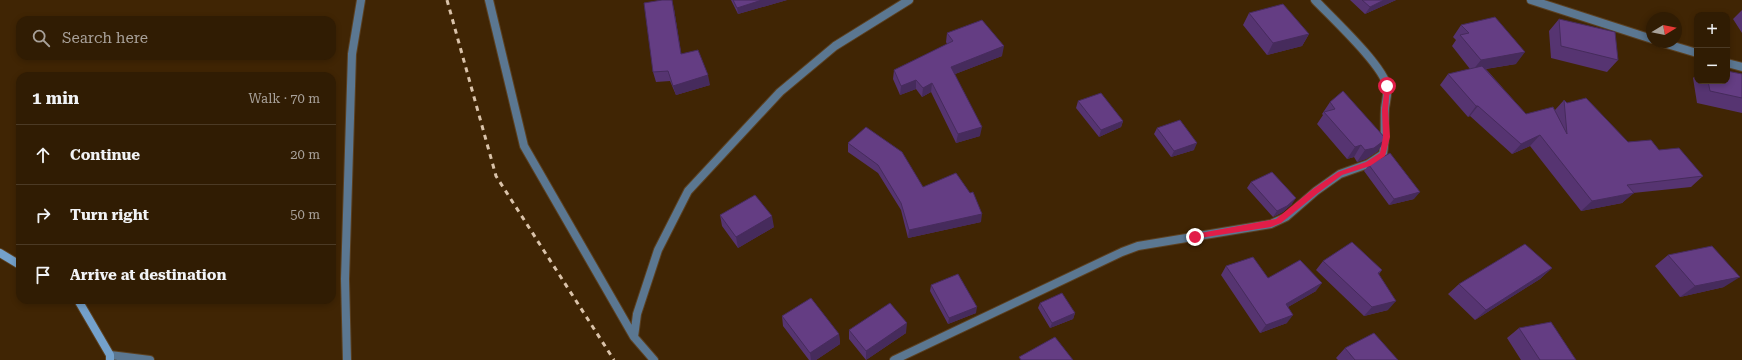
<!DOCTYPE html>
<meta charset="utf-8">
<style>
:root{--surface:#301c03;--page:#3c2912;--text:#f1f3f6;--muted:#a8a19a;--line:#4b3a25}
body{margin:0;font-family:"Roboto Serif",serif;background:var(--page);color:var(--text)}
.controls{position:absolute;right:12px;top:12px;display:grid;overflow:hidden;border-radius:8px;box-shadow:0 2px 6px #0003}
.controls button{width:36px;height:36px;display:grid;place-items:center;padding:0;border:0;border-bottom:1px solid var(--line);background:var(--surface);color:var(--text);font:20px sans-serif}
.compass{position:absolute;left:1646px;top:12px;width:36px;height:36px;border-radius:50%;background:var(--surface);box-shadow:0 2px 6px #0003;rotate:80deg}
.stop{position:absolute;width:12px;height:12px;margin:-9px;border:3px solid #e11d48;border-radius:50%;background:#fff}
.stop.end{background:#e11d48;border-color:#fff;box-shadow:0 1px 4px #0008}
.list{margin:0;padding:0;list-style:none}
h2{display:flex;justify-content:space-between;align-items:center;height:52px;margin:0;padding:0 16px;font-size:17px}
h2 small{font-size:13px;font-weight:400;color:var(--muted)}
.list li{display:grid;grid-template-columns:26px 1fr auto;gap:12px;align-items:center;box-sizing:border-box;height:60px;padding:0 16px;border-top:1px solid var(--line)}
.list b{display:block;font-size:15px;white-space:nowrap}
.list em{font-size:13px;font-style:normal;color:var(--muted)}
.icon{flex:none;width:22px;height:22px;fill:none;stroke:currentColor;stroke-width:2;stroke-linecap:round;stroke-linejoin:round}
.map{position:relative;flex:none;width:1742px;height:360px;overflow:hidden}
.search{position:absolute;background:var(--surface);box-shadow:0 2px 6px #0003;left:16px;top:16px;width:320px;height:44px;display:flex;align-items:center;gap:10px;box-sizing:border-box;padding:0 14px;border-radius:12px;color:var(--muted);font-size:15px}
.panel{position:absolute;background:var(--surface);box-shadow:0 2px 6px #0003;left:16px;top:72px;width:320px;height:232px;border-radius:12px}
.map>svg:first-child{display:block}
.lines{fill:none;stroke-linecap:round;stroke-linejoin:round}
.lane-casing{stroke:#5b4021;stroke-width:10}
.street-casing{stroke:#5b4021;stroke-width:10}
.secondary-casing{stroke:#5b4021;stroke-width:10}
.lane{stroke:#5b7791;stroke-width:8}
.street{stroke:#5b7791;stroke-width:8}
.secondary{stroke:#74a1cb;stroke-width:8}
.rail{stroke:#dac3aa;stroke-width:3;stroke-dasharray:5 5;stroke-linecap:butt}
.wall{fill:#563471}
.shaded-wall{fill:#462b5c}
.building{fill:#643d83;stroke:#462b5c}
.route{fill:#e11d48}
</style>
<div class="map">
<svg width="1742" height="360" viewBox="0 0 1742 360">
<rect width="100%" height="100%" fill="#402504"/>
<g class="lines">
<g class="lane-casing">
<path id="lane" d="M347,360L345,279L352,54L361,0"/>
</g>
<g class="street-casing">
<path id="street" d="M489,0L524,146L634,337
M1531,0L1652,39
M1660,42L1697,53
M1727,63L1742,67
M110,355L150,360
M654,360L634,337L637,314L658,250L688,191L780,92L835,46L909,0
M894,360L1122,252L1138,246L1271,224L1286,217L1316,191L1340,174L1368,164L1383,154C1386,137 1384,125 1385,108C1386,101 1388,94 1387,87C1385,67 1330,16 1315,0"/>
</g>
<g class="secondary-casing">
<path id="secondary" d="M0,253L20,265
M78,300L110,355V360"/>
</g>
<use href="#lane" class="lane"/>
<use href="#street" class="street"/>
<use href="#secondary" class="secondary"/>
<path class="rail" d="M447,0L496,176L614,360"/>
</g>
<path class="wall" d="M731,0H787L738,14Z
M1350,0H1396L1365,14Z
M674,9L681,54L710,85L676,95L670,81L656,82L653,72Z
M1742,10V33L1733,19Z
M1249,13L1309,34L1302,46L1267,55L1243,25Z
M1559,19L1618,60L1607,72L1551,58L1549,31Z
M1461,25L1516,64L1486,69L1526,114L1555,110L1564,100L1567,103L1628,142L1659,150L1703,176L1691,187L1633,193L1622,203L1581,211L1530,146L1512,154L1470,116L1468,117L1440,85L1448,74L1470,69L1452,46L1456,40L1453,37Z
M947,33L1002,56L955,74L980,136L956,143L931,92L922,97L916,89L900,95L893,79L894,70L947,44L946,42Z
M1697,74V81H1727L1742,74V113L1697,103L1693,78Z
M1078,101L1123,121L1121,127L1099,137L1076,108Z
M1330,102L1378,151L1366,159L1357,162L1354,157L1347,159L1317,124L1323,115L1322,114Z
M1157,128L1194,150L1171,157L1154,134Z
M848,143L923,187L970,193L981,222L908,238L901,210L878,173L848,152Z
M1369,165L1414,199L1389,205L1364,171Z
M1251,182L1292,204L1283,212L1273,217L1247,188Z
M720,215L774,227L738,248L722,226Z
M1668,255L1724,287L1680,297L1655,266Z
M1323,261L1382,270L1379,274L1388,310L1364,316L1316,270Z
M1226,266L1268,278L1316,291L1288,307L1287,323L1260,333L1221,275Z
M1552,268L1540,279L1475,320L1448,294L1459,284Z
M931,285L976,313L948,324L930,291Z
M1040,303L1075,313L1073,319L1050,328L1038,308Z
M782,316L839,334L840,344L816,360H809L783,326Z
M1519,328L1576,360H1521L1507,338Z
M849,330L906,333L866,360L849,339Z
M1345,348L1398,360H1338L1336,358Z"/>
<path class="shaded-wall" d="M672,0L674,9L683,64L681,54Z
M762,0H787L738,14L737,8Z
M1384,0H1396L1365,14L1370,7Z
M1309,34L1302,46L1267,55L1273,43Z
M1004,46L1002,56L950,76L951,67Z
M1525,52L1516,64L1472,71L1481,60Z
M708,75L710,85L676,95L673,86Z
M916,80V89L900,95L901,86Z
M932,83L931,92L922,97L923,88Z
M1476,106H1478L1470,116L1468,117Z
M1123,121L1121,127L1099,137L1101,130Z
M982,127L980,136L956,143L958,134Z
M1540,135L1530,146L1512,154L1521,144Z
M1386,139L1378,151L1366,159L1357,162L1365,150Z
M1197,143L1194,150L1171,157L1174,151Z
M1361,145L1354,157L1347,159L1355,147Z
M1420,192L1414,199L1389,205L1394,199Z
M1634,193L1622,203L1581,211L1592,201Z
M1296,198L1292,204L1283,212L1273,217L1277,211Z
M982,214L981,222L908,238L909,230Z
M772,216L774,227L738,248L736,237Z
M1552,268L1540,279L1475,320L1486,310Z
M1740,277L1724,287L1680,297L1695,286Z
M1322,283L1316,291L1279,312L1286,304Z
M1396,301L1388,310L1364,316L1372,307Z
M977,307L976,313L948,324L949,318Z
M1075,313L1073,319L1050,328L1052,323Z
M1293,315L1287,323L1260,333L1266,325Z
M907,323L906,333L866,360V351Z
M839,334L840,344L816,360H811L810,353Z"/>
<path class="building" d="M662,0H672L681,54L698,50L708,75L673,86L668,71L653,72L644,3Z
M733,0H762L737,8Z
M1362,0H1384L1370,7Z
M1283,4L1309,34L1273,43L1249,13Z
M1495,17L1525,52L1481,60L1460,35L1469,33L1461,25Z
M1559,19L1615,32L1618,60L1561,46Z
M982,20L1004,46L951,67L982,127L958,134L932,83L923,88L916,80L901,86L894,70L953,41L947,33Z
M1482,66L1526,114L1553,107L1567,134L1564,100L1567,103L1586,98L1628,142L1651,140L1659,150L1679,148L1703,176L1627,185L1634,193L1592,201L1540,135L1521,144L1478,106H1476L1448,74Z
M1727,71L1742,74V98L1710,91L1708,81H1727Z
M1343,91L1386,139L1374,148L1365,150L1361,145L1355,147L1324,112L1335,109L1330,102Z
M1101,93L1123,121L1101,130L1078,101Z
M1180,120L1197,143L1174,151L1157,128Z
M866,127L902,152L923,187L956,173L970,193L973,192L982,214L909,230L901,203L878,165L848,143Z
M1390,153L1420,192L1394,199L1369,165Z
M1272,172L1296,198L1287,206L1277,211L1251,182Z
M755,195L772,216L736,237L720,215Z
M1352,242L1382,270L1378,273L1396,301L1372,307L1323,261Z
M1525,244L1552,268L1486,310L1459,284Z
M1712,246L1740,277L1695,286L1668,255Z
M1253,257L1268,278L1300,260L1322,283L1286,304L1293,315L1266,325L1226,266Z
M958,274L977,307L949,318L931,285Z
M1062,293L1075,313L1052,323L1040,303Z
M811,298L839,334L810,353L782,316Z
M890,303L907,323L866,351L849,330Z
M1551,322L1576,360H1540L1519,328Z
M1374,333L1398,360H1355L1345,348Z
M1055,337L1073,360H1021L1019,357Z"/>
<path class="route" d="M1385,84H1389L1390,86L1388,110L1390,137L1385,156L1370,166L1342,175L1318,193L1281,223L1271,227L1193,239L1192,237L1195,234L1276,219L1313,189L1338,172L1366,162L1380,153L1383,137L1382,110Z"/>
</svg>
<div class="controls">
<button>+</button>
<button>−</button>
</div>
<svg class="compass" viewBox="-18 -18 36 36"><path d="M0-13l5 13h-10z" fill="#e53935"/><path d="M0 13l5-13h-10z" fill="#a8a19a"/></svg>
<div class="stop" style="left:1387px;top:86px"></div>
<div class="stop end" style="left:1195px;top:237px"></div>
<div class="search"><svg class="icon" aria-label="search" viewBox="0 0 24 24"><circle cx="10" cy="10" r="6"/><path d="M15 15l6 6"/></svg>Search here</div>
<section class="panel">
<h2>1 min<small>Walk · 70 m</small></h2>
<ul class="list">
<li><svg class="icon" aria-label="ahead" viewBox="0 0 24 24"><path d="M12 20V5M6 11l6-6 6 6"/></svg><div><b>Continue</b></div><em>20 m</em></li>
<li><svg class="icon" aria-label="right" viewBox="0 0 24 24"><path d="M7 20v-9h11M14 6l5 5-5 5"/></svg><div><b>Turn right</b></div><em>50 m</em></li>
<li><svg class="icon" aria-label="arrive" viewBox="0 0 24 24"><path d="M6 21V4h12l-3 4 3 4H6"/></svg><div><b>Arrive at destination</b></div></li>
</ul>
</section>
</div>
